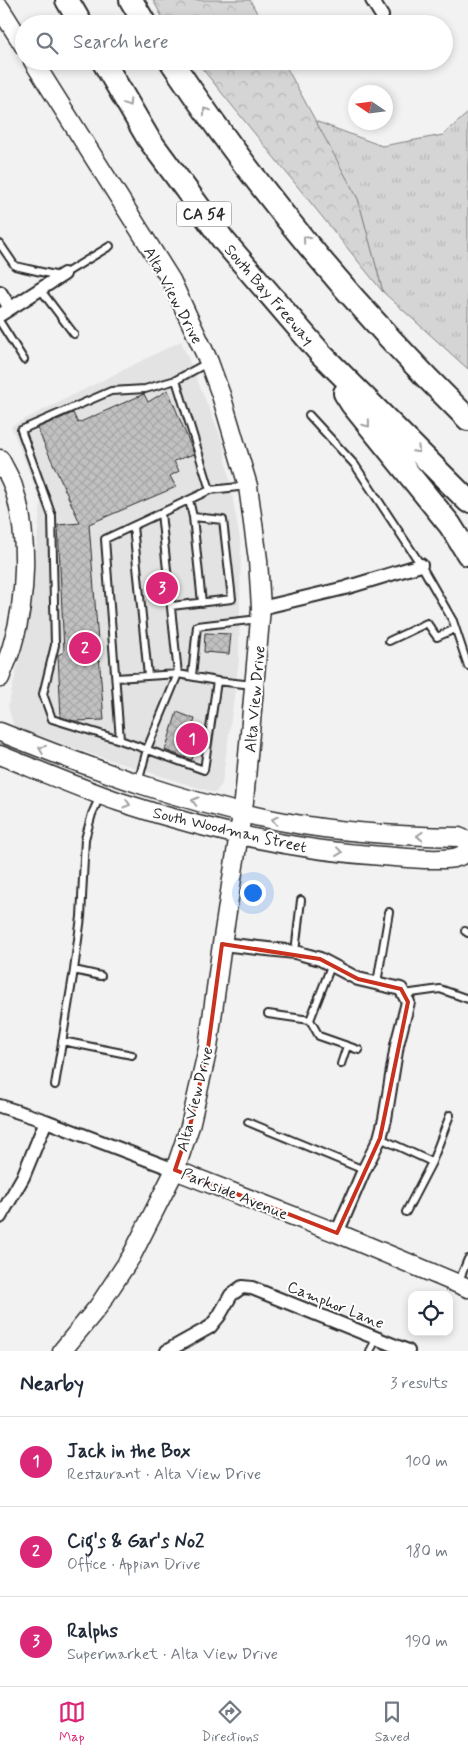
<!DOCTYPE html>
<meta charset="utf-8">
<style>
:root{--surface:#fff;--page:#f2f2f3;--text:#1f2937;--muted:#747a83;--line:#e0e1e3;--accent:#db2777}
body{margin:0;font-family:Mynerve,sans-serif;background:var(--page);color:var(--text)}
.controls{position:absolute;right:15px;bottom:15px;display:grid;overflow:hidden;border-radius:10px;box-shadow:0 2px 8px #0003}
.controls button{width:45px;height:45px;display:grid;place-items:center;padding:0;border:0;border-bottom:1px solid var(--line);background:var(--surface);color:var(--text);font:25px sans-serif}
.compass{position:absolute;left:348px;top:85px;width:45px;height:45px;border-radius:50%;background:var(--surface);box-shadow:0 2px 8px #0003;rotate:283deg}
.you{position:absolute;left:252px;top:892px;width:18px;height:18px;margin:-12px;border:4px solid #fff;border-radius:50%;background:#1a73e8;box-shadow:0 0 0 8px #1a73e833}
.badge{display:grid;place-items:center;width:32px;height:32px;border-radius:50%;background:var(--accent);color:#fff;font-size:16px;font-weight:700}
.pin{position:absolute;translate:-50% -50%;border:2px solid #fff;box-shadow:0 1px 5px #0006}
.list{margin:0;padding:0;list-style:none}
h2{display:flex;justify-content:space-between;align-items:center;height:65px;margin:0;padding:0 20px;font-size:21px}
h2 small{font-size:16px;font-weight:400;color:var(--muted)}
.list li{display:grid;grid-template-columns:32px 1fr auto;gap:15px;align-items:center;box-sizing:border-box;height:90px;padding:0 20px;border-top:1px solid var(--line)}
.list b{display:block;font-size:19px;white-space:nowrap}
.list p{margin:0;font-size:16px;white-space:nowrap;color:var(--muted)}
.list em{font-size:16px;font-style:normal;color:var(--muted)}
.icon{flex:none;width:28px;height:28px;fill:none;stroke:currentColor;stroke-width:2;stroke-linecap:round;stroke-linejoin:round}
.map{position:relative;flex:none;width:468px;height:1351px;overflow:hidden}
.search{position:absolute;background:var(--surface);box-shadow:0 2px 8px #0003;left:15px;right:15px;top:15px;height:55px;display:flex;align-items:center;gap:12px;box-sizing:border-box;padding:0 18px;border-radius:28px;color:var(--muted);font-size:19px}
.sheet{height:335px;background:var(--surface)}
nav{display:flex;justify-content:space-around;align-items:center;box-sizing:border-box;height:70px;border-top:1px solid var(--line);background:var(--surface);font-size:14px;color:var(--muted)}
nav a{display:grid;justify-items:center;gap:2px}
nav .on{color:var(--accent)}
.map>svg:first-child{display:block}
.built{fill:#e3e3e3}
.grass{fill:url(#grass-tufts);stroke:#808080}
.forest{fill:url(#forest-crowns);stroke:#808080}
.building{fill:url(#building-cross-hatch);stroke:#2b2b2b}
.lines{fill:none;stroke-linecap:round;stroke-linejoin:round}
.lane-casing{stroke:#2b2b2b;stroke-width:10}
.street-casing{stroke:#2b2b2b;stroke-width:16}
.secondary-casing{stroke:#2b2b2b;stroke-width:21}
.highway-casing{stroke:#2b2b2b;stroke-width:26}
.lane{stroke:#fff;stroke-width:6}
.street{stroke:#fff;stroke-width:12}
.secondary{stroke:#fff;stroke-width:18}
.highway{stroke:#fff;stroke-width:22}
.oneway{stroke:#a0a0a0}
.marked{fill:none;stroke:#c8321e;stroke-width:4;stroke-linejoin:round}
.labels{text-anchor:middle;stroke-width:4;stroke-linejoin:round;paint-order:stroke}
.shield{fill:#fff;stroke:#6b6b6b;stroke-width:1}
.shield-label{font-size:15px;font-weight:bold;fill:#2b2b2b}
.street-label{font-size:16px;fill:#2b2b2b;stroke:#fff}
</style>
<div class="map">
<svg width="468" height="1351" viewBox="0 0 468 1351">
<defs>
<pattern id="grass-tufts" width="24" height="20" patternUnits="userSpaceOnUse" patternTransform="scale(1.25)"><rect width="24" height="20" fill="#d5d5d5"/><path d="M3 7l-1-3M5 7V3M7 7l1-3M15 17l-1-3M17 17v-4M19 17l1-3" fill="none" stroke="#b7b7b7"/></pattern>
<pattern id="forest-crowns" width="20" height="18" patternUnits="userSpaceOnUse" patternTransform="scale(1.25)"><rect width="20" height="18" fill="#d5d5d5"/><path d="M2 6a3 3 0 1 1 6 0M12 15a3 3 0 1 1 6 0" fill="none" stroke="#b7b7b7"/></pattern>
<pattern id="building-cross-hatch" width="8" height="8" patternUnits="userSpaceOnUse" patternTransform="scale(1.25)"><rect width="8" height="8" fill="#c1c1c1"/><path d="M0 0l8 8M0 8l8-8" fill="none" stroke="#a6a6a6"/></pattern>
</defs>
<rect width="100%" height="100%" fill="#f2f2f2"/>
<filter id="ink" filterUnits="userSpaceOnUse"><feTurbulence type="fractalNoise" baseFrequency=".02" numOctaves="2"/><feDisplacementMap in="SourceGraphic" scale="10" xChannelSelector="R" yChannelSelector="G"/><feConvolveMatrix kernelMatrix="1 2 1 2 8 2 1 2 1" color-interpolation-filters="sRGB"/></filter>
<g filter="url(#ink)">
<path class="built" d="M181,341L223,442L241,546L239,661L222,784L215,793L91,754L14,727L8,706L29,619L41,502L11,426Z"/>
<path class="grass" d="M468,113V369L383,292L358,199L315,121L382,146L443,135Z"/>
<path class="forest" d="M153,0H250L263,24H166Z
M196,61H283L358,199L383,292Z"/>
<path class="building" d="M168,390L194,454L174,461L179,471L170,476L176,487L89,524L104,720L74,721L61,717L58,655L64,652L58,525L80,523L37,428L73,413L78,423L144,394L148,402Z
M205,633L231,634L229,654L204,652Z
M177,712L195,719L189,737L192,738L191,742L196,744L192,760L165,750Z"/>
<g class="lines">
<g class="lane-casing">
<path id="lane" d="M0,244L15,266L59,276
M64,274L110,246
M40,289L74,334
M0,322L24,360
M207,363L176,380L210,490L248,486
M309,415L355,465L421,565L453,621L468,666
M210,490L105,539L120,740L204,770L217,681L253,685
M193,517L202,603
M133,526L148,676
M171,606L232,599L223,520L193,517L189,500
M389,641L427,623L437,637L455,629
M192,676L197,626L259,619
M116,678L178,674L161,513
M120,740L52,719L43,694L55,645L52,516L21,430L111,391L145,389L176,380
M138,783L147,749L178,674L217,681
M465,931L468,933
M295,952L301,900
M74,970L101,976
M377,983L389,912
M404,994L440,989L468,999
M268,1014L310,1020L331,966
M310,1020L319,1036L359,1050
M62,1041L132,1055
M341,1064L347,1046
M55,1085L74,970L81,917L85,839L92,814L100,796
M248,1122L364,1170
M380,1138L432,1162L406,1212
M432,1162L450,1115
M458,1283L468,1259
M370,1351L377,1338"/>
</g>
<g class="street-casing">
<path id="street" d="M372,0L382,16
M0,292L10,308
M0,315L64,274
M261,608L345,588L421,565
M222,944L295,952L320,959L358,979L401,989L408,1002L397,1045L385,1119L380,1138L364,1170L337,1233
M0,1106L46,1121L175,1170
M0,1217L23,1177L46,1121
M167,1351L210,1327L219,1316L231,1295L242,1287L252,1288L408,1351"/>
</g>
<g class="secondary-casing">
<path id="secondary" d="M0,8L24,46
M33,61L171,280L209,362L221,395L248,486L258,560L261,608L244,801L222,944L208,1048L190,1126L175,1170L131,1257L98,1307L62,1351
M0,459C4,468 10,477 13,486C29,533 27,599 12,646C9,657 4,667 0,678
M0,732C93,769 186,804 285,822C343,833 401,836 459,837L468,841
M0,755C40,771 79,788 120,802C205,830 293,850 382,856C403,858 434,861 454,858C459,857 464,854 468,852
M175,1170L337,1233L468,1288"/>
</g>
<g class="highway-casing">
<path id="highway" d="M67,0L81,24
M131,0L145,24
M103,61L148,138L224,241L321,354L468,501
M171,61C257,189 358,311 468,419
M345,393L352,404L450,525L468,554"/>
</g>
<use href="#lane" class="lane"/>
<use href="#street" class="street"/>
<use href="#secondary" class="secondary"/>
<use href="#highway" class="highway"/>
</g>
<defs><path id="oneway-chevron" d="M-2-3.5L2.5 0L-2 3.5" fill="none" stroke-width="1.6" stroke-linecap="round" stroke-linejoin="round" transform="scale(1.25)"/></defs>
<g class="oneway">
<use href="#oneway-chevron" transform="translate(128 103) rotate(59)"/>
<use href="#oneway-chevron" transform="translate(206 111) rotate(-127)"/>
<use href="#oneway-chevron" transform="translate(306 239) rotate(-129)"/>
<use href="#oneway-chevron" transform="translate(367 424) rotate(51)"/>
<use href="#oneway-chevron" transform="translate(417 450) rotate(45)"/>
<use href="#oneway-chevron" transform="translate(42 749) rotate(-158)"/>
<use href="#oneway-chevron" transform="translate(195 801) rotate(-165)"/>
<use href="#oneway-chevron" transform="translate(127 804) rotate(17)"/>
<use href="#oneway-chevron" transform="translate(275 820) rotate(-168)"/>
<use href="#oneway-chevron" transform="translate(420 836) rotate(-178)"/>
<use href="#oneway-chevron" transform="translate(339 852) rotate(7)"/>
</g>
</g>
<path class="marked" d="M222,944L320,959L358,979L401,989L408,1002L380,1138L337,1233L175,1170L190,1126L208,1048Z"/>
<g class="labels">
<rect class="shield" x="176.5" y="201.5" width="55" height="25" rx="4"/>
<g class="shield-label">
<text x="204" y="219">CA 54</text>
</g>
<g class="street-label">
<text transform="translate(270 294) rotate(49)" y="6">South Bay Freeway</text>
<text transform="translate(174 295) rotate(62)" y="6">Alta View Drive</text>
<text transform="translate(254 699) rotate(-85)" y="6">Alta View Drive</text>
<text transform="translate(230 829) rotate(13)" y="6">South Woodman Street</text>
<text transform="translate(194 1099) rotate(-76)" y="6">Alta View Drive</text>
<text transform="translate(235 1193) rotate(22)" y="6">Parkside Avenue</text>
<text transform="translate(336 1304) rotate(22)" y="6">Camphor Lane</text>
</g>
</g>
</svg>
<div class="controls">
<button><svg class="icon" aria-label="locate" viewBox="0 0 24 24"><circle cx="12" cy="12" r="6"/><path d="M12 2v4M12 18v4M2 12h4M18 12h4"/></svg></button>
</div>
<svg class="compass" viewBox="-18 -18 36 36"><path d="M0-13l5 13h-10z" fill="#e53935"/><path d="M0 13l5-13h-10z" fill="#747a83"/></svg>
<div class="you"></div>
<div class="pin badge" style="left:192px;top:739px">1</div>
<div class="pin badge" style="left:85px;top:648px">2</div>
<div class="pin badge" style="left:162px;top:588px">3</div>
<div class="search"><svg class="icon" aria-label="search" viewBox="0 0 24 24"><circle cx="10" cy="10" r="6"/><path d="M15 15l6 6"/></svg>Search here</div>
</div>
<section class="sheet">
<h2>Nearby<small>3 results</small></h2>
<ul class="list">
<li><span class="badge">1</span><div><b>Jack in the Box</b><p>Restaurant · Alta View Drive</p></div><em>100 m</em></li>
<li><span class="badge">2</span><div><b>Cig's &amp; Gar's No2</b><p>Office · Appian Drive</p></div><em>180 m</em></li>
<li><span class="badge">3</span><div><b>Ralphs</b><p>Supermarket · Alta View Drive</p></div><em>190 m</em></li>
</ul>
</section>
<nav>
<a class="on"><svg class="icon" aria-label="map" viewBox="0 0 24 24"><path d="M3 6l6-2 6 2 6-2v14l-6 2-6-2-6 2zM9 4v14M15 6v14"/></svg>Map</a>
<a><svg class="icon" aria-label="directions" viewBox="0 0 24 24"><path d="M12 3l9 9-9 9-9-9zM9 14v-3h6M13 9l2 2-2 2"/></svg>Directions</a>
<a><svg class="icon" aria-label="saved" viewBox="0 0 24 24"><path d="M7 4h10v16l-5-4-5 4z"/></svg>Saved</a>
</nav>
